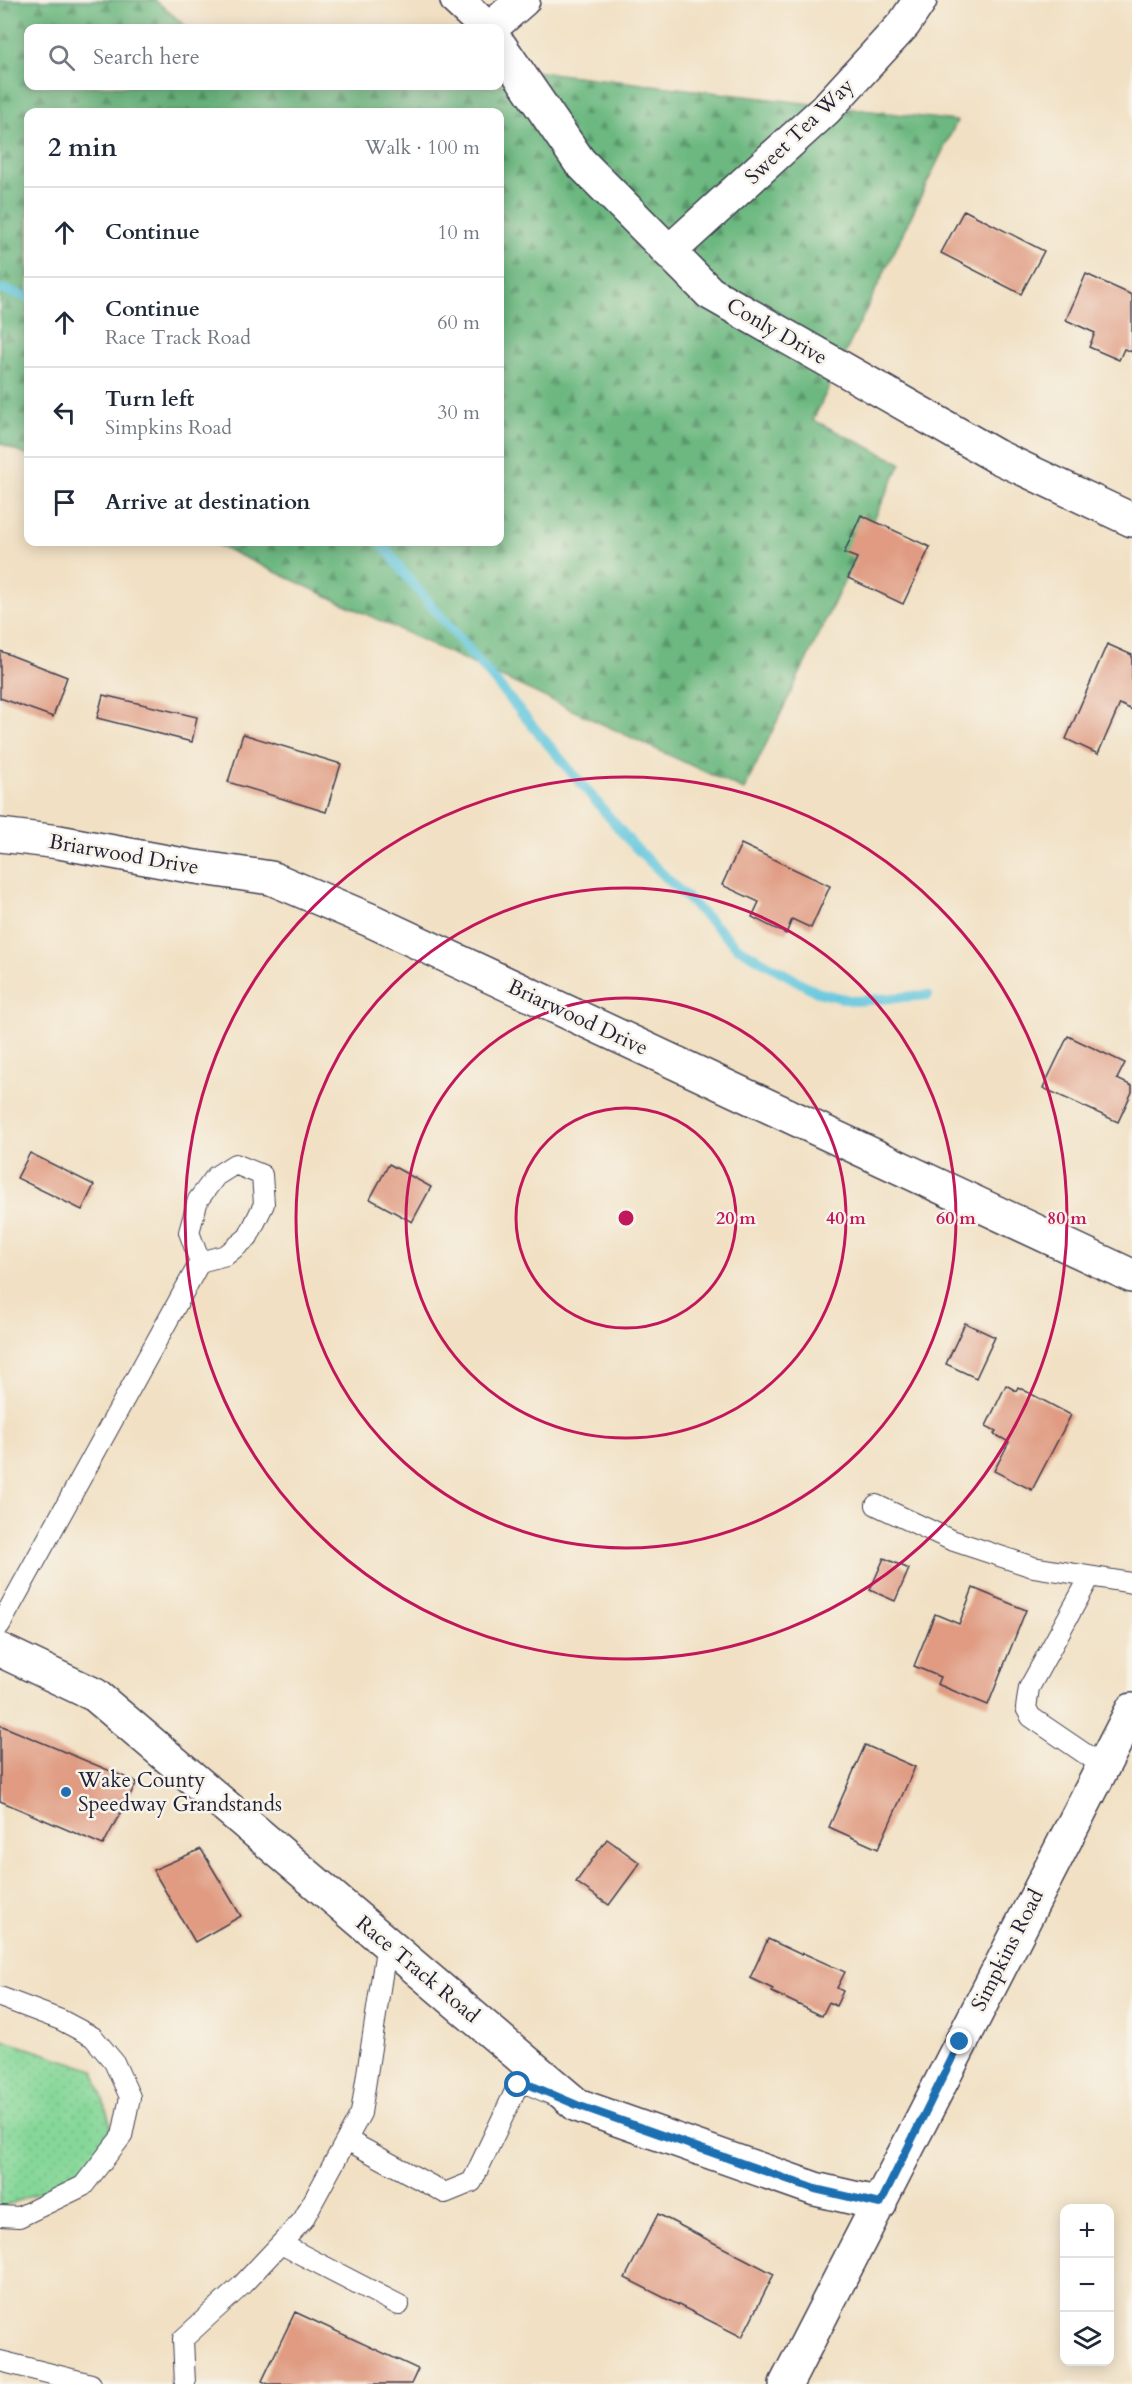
<!DOCTYPE html>
<meta charset="utf-8">
<style>
:root{--surface:#fff;--page:#f2f2f3;--text:#1f2937;--muted:#747a83;--line:#e0e1e3}
body{margin:0;font-family:Cardo,serif;background:var(--page);color:var(--text)}
.controls{position:absolute;right:18px;bottom:18px;display:grid;overflow:hidden;border-radius:12px;box-shadow:0 3px 15px #0003}
.controls button{width:54px;height:54px;display:grid;place-items:center;padding:0;border:0;border-bottom:2px solid var(--line);background:var(--surface);color:var(--text);font:30px sans-serif}
.stop{position:absolute;width:18px;height:18px;margin:-14px;border:4px solid #1f6fb2;border-radius:50%;background:#fff}
.stop.end{background:#1f6fb2;border-color:#fff;box-shadow:0 2px 6px #0008}
.list{margin:0;padding:0;list-style:none}
h2{display:flex;justify-content:space-between;align-items:center;height:78px;margin:0;padding:0 24px;font-size:26px}
h2 small{font-size:20px;font-weight:400;color:var(--muted)}
.list li{display:grid;grid-template-columns:39px 1fr auto;gap:18px;align-items:center;box-sizing:border-box;height:90px;padding:0 24px;border-top:2px solid var(--line)}
.list b{display:block;font-size:22px;white-space:nowrap}
.list p{margin:0;font-size:20px;white-space:nowrap;color:var(--muted)}
.list em{font-size:20px;font-style:normal;color:var(--muted)}
.icon{flex:none;width:33px;height:33px;fill:none;stroke:currentColor;stroke-width:2;stroke-linecap:round;stroke-linejoin:round}
.map{position:relative;flex:none;width:1132px;height:2384px;overflow:hidden}
.search{position:absolute;background:var(--surface);box-shadow:0 3px 15px #0003;left:24px;top:24px;width:480px;height:66px;display:flex;align-items:center;gap:15px;box-sizing:border-box;padding:0 21px;border-radius:12px;color:var(--muted);font-size:22px}
.panel{position:absolute;background:var(--surface);box-shadow:0 3px 15px #0003;left:24px;top:108px;width:480px;height:438px;border-radius:12px}
.map>svg:first-child{display:block}
.grass{fill:url(#grass-dots);stroke:#547c6a;stroke-width:1.5}
.forest{fill:url(#forest-firs);stroke:#476d5e;stroke-width:1.5}
.lines{fill:none;stroke-linecap:round;stroke-linejoin:round}
.stream{stroke:#60c6dd;stroke-width:10}
.building{fill:#e09b82}
.lane-casing{stroke:#413e4f;stroke-width:22}
.street-casing{stroke:#413e4f;stroke-width:36}
.lane{stroke:#fff;stroke-width:20}
.street{stroke:#fff;stroke-width:33}
.route{stroke:#1f6fb2;stroke-width:8}
.ring{fill:none;stroke:#c2185b;stroke-width:3}
.poi-dot{fill:#1f6fb2;stroke:#f7f3e8;stroke-width:2}
.labels{text-anchor:middle;stroke-width:5;stroke-linejoin:round;paint-order:stroke}
.street-label{font-size:21px;fill:#22223b;stroke:#f7f3e8}
.poi-label{font-size:21px;fill:#22223b;stroke:#f7f3e8;text-anchor:start}
.centre{fill:#c2185b;stroke:#f7f3e8;stroke-width:3}
.ring-label{font-size:18px;text-anchor:middle;font-weight:bold;fill:#c2185b;stroke:#f7f3e8;stroke-width:5;stroke-linejoin:round;paint-order:stroke}
</style>
<div class="map">
<svg width="1132" height="2384" viewBox="0 0 1132 2384">
<defs>
<pattern id="grass-dots" width="8" height="8" patternUnits="userSpaceOnUse" patternTransform="scale(1.5)"><rect width="8" height="8" fill="#85d798"/><path d="M2 2h.1M6 6h.1" fill="none" stroke="#73b884" stroke-width="1.8" stroke-linecap="round"/></pattern>
<pattern id="forest-firs" width="22" height="20" patternUnits="userSpaceOnUse" patternTransform="scale(1.5)"><rect width="22" height="20" fill="#6cb880"/><path d="M5 1l3.5 6h-7zM16 11l3.5 6h-7z" fill="#58956a"/></pattern>
</defs>
<rect width="100%" height="100%" fill="#f7f3e8"/>
<filter id="ink" filterUnits="userSpaceOnUse"><feTurbulence type="fractalNoise" baseFrequency=".0167" numOctaves="2"/><feDisplacementMap in="SourceGraphic" scale="12" xChannelSelector="R" yChannelSelector="G"/><feConvolveMatrix kernelMatrix="1 2 1 2 8 2 1 2 1" color-interpolation-filters="sRGB"/></filter>
<filter id="wash" filterUnits="userSpaceOnUse"><feTurbulence type="fractalNoise" baseFrequency=".008" numOctaves="4" result="noise"/><feDisplacementMap in="SourceGraphic" scale="24" xChannelSelector="R" yChannelSelector="G"/><feGaussianBlur stdDeviation="1.35" result="paint"/><feColorMatrix in="noise" values="0 0 0 0 0 0 0 0 0 0 0 0 0 0 0 0 0 1.4 0 .05"/><feComposite in="paint" operator="in"/></filter>
<g filter="url(#wash)">
<rect width="100%" height="100%" fill="#f1e0c3"/>
<path class="grass" d="M0,2039L94,2070L112,2129L85,2175L0,2208Z"/>
<path class="forest" d="M0,0H155L188,28H28V86H500V67L957,121L813,420L901,463L744,790L211,542H500V112H28V456L0,443Z"/>
<g class="lines">
<path class="stream" d="M0,289L28,297
M381,542L404,573L632,844L737,947L817,992L854,1001L928,995"/>
</g>
<g id="blocks">
<path class="building" d="M964,210L1044,251L1021,294L941,253Z
M1086,274L1132,295V352L1124,349L1119,360L1089,347L1095,333L1066,320Z
M861,515L930,547L903,604L848,578L857,558L844,553Z
M1107,644L1132,655V710L1120,704L1098,754L1066,739Z
M0,651L67,677L53,717L0,698Z
M103,695L197,717L192,742L97,718Z
M243,734L341,764L326,812L228,782Z
M741,844L830,886L811,928L792,919L786,934L752,917L759,902L722,885Z
M1068,1036L1125,1063L1117,1079L1132,1086V1092L1118,1122L1043,1088Z
M30,1153L94,1185L82,1210L17,1178Z
M389,1164L431,1187L412,1222L370,1199Z
M965,1323L995,1337L976,1378L946,1364Z
M1006,1385L1016,1391L1018,1387L1071,1415L1032,1490L994,1471L1009,1442L994,1434L996,1431L986,1426Z
M884,1558L909,1569L895,1601L870,1590Z
M973,1588L1026,1610L988,1705L937,1684L940,1677L914,1666L935,1614L959,1624Z
M0,1725L137,1782L103,1845L0,1801Z
M865,1745L915,1767L878,1849L829,1827Z
M607,1839L640,1863L609,1905L576,1882Z
M201,1849L241,1916L195,1942L153,1870Z
M768,1939L802,1955L803,1953L845,1972L837,1988L843,1991L836,2006L829,2002L822,2016L772,1992L773,1989L750,1978Z
M658,2214L774,2274L742,2337L625,2278Z
M295,2312L418,2369L411,2384H268L262,2381Z"/>
</g>
</g>
<g filter="url(#ink)">
<use href="#blocks" fill-opacity="0" stroke="#413e4f" stroke-width="1.5"/>
<g class="lines">
<g class="lane-casing">
<path id="lane" d="M876,1505L951,1540L1033,1567L1132,1583
M1090,1577L1029,1688L1026,1708L1031,1717L1103,1766
M0,1625L200,1262L226,1255L248,1237L264,1204L262,1175L235,1164L216,1176L198,1200L189,1232L200,1262
M0,1997L61,2020L93,2037L114,2062L130,2097L122,2136L83,2186L19,2217L0,2216
M347,2140L445,2193L472,2182L518,2085H530L553,2095
M281,2244L399,2305
M0,2361L91,2384
M185,2384L183,2339L242,2285L303,2220L361,2113L387,1943"/>
</g>
<g class="street-casing">
<path id="street" d="M457,0L487,28
M491,28L523,0
M500,46L579,161L710,293L996,456L1132,520
M669,252L825,110L904,24L920,0
M0,835L59,842L189,866L271,878L370,920L1132,1276
M0,1650L95,1695L577,2105L815,2189L880,2204
M786,2384L1132,1710"/>
</g>
<use href="#lane" class="lane"/>
<use href="#street" class="street"/>
</g>
</g>
<g class="lines" filter="url(#ink)">
<path class="route" d="M518,2085H530L577,2105L815,2189L880,2204L960,2042"/>
</g>
<g class="ring">
<circle cx="626" cy="1218" r="110"/>
<circle cx="626" cy="1218" r="220"/>
<circle cx="626" cy="1218" r="330"/>
<circle cx="626" cy="1218" r="441"/>
</g>
<circle class="poi-dot" cx="66" cy="1792" r="6"/>
<g class="labels">
<g class="street-label">
<text transform="translate(799 131) rotate(-44)" y="7">Sweet Tea Way</text>
<text transform="translate(777 331) rotate(30)" y="7">Conly Drive</text>
<text transform="translate(124 854) rotate(10)" y="7">Briarwood Drive</text>
<text transform="translate(578 1017) rotate(25)" y="7">Briarwood Drive</text>
<text transform="translate(1007 1950) rotate(-63)" y="7">Simpkins Road</text>
<text transform="translate(418 1969) rotate(40)" y="7">Race Track Road</text>
</g>
<g class="poi-label">
<text x="78" y="1787">Wake County<tspan x="78" dy="24">Speedway Grandstands</tspan></text>
</g>
</g>
<circle cx="626" cy="1218" r="9" class="centre"/>
<g class="ring-label">
<text x="736" y="1224">20 m</text>
<text x="846" y="1224">40 m</text>
<text x="956" y="1224">60 m</text>
<text x="1067" y="1224">80 m</text>
</g>
</svg>
<div class="controls">
<button>+</button>
<button>−</button>
<button><svg class="icon" aria-label="layers" viewBox="0 0 24 24"><path d="M12 4l9 5-9 5-9-5zM3 14l9 5 9-5"/></svg></button>
</div>
<div class="stop" style="left:518px;top:2085px"></div>
<div class="stop end" style="left:960px;top:2042px"></div>
<div class="search"><svg class="icon" aria-label="search" viewBox="0 0 24 24"><circle cx="10" cy="10" r="6"/><path d="M15 15l6 6"/></svg>Search here</div>
<section class="panel">
<h2>2 min<small>Walk · 100 m</small></h2>
<ul class="list">
<li><svg class="icon" aria-label="ahead" viewBox="0 0 24 24"><path d="M12 20V5M6 11l6-6 6 6"/></svg><div><b>Continue</b></div><em>10 m</em></li>
<li><svg class="icon" aria-label="ahead" viewBox="0 0 24 24"><path d="M12 20V5M6 11l6-6 6 6"/></svg><div><b>Continue</b><p>Race Track Road</p></div><em>60 m</em></li>
<li><svg class="icon" aria-label="left" viewBox="0 0 24 24"><path d="M17 20v-9H6M10 6l-5 5 5 5"/></svg><div><b>Turn left</b><p>Simpkins Road</p></div><em>30 m</em></li>
<li><svg class="icon" aria-label="arrive" viewBox="0 0 24 24"><path d="M6 21V4h12l-3 4 3 4H6"/></svg><div><b>Arrive at destination</b></div></li>
</ul>
</section>
</div>
